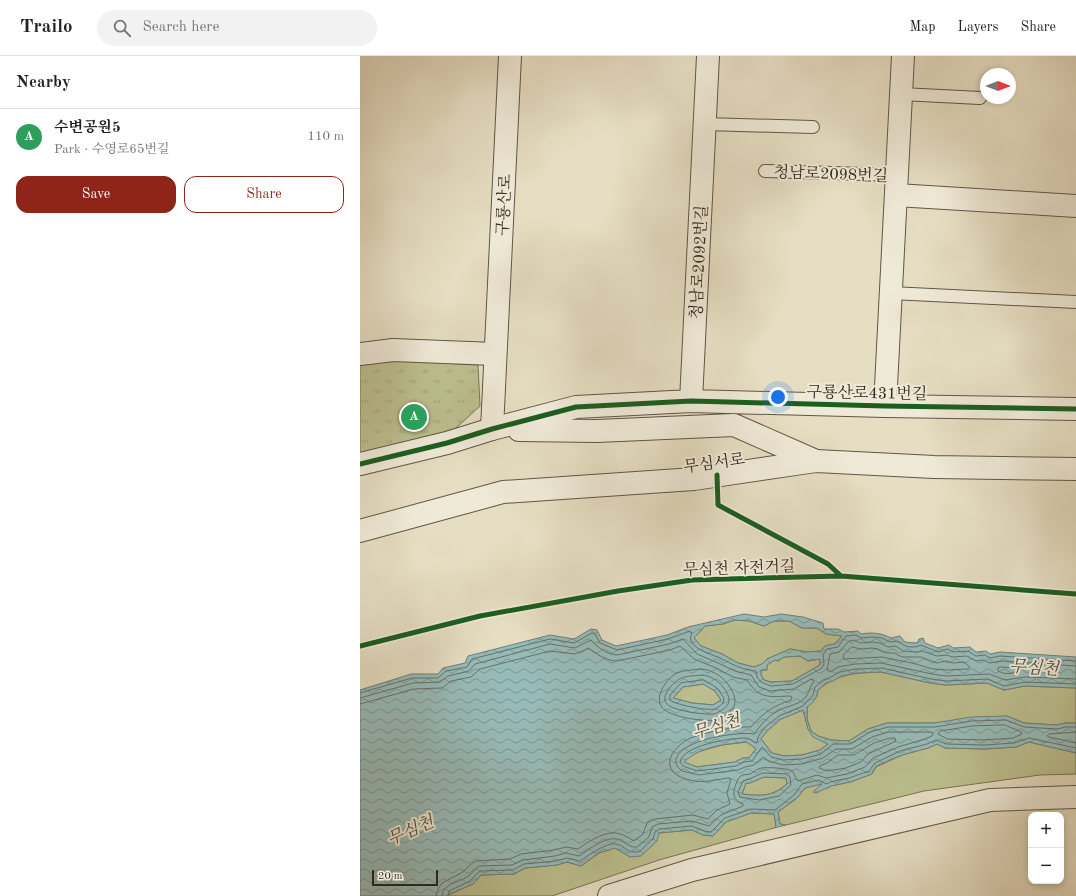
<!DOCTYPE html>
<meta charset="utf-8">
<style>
:root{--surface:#fff;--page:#f2f2f2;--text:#222;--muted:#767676;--line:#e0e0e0;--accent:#8f2418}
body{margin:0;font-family:"Old Standard TT","Noto Serif KR",serif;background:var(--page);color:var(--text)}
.controls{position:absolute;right:12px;bottom:12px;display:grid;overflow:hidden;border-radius:8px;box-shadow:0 2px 6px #0003}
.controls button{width:36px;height:36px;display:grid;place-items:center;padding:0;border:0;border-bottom:1px solid var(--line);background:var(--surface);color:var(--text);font:20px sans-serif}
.compass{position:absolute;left:620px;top:12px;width:36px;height:36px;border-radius:50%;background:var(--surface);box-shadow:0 2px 6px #0003;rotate:90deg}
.scale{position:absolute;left:12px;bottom:10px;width:66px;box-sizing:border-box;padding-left:4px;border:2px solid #33281c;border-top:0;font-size:11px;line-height:14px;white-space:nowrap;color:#33281c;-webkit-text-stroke:3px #efead8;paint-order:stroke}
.you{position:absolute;left:418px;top:341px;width:14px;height:14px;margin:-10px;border:3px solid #fff;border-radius:50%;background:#1a73e8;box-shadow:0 0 0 6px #1a73e833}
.badge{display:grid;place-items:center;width:26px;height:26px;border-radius:50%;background:var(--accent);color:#fff;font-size:13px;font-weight:700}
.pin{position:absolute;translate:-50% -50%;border:2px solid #fff;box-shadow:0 1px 4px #0006}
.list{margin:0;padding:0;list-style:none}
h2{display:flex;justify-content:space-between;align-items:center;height:52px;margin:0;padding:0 16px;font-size:17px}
h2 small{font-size:13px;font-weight:400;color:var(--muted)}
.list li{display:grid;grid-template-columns:26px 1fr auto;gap:12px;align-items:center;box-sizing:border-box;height:56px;padding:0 16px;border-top:1px solid var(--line)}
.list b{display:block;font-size:15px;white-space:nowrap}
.list p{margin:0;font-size:13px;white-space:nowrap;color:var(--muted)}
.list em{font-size:13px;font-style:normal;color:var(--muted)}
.actions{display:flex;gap:8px;padding:12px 16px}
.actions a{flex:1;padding:9px 0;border:1px solid var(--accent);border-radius:12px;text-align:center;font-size:14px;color:var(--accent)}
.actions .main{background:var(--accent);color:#fff}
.icon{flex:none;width:22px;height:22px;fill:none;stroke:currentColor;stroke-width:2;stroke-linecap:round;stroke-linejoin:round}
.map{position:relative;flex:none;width:716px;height:840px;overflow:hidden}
header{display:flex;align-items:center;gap:24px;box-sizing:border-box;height:56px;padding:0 20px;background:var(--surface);border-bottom:1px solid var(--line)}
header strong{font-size:19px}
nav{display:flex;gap:22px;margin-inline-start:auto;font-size:14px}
.search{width:280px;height:36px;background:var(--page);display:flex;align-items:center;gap:10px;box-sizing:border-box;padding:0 14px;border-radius:22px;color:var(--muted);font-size:15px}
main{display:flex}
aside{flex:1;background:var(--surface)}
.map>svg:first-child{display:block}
.grass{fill:#bcbf8f;stroke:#787456}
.park{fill:url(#park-tufts);stroke:#787456}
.water{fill:url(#water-waves);stroke:#6f807a;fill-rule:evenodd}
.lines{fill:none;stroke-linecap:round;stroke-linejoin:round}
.shore{stroke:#65726a;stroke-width:1}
.service-casing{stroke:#605646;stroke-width:14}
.minor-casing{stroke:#605646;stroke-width:24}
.tertiary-casing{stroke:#605646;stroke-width:24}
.service{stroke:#efead8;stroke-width:12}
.minor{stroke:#efead8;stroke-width:22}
.tertiary{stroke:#efead8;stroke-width:22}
.cycleway-casing{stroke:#efead8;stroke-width:8}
.cycleway{stroke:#1b5e20;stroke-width:5}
.labels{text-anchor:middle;stroke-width:4;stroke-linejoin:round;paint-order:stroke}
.street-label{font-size:16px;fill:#33281c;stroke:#efead8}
.water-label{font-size:17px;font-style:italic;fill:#4c4d43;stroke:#efead8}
</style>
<header>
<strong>Trailo</strong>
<div class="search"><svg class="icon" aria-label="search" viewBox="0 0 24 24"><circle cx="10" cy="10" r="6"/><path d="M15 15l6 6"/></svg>Search here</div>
<nav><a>Map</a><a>Layers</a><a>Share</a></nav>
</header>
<main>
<aside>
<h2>Nearby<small></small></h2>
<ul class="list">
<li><span class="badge" style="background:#2e9e5b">A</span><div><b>수변공원5</b><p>Park · 수영로65번길</p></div><em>110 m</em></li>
</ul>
<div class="actions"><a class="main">Save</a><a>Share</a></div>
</aside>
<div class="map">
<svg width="716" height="840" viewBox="0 0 716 840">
<defs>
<pattern id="park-tufts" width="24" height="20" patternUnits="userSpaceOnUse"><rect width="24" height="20" fill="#bcbf8f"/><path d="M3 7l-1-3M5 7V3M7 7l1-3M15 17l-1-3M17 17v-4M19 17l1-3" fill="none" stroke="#a2a47b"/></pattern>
<pattern id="water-waves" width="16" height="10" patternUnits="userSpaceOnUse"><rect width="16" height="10" fill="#97bbb8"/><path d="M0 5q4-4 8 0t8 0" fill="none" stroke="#7c9895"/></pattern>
</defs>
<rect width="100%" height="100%" fill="#e6dec3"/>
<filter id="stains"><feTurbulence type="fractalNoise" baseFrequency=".005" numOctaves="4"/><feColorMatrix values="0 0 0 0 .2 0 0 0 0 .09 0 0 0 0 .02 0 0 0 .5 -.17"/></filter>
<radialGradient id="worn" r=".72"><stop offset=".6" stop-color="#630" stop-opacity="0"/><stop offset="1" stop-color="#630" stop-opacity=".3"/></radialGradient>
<path class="grass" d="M375,564L389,565L404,570L414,565H429L442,572H457L466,578L482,580L475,588L465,590L461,595L447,596L430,593L407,603L402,608L394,611L378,607L362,598L341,590L334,582L345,570L363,568Z
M440,600L448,605L460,603V609L432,625L411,626L404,624L401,619V614H407V609L415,604L418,605L424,601Z
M521,616L570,627L586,629L627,627L644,634L665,630L716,632V667H705L697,669L664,667L647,660L574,667H527L508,673L489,685L471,684L458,680L451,675L447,663V651L457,640L458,634C478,617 497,617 521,616Z
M343,628L355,635L361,644L353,649L332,647L313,642L323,631Z
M443,654L448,673L462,684L469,687L460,694L442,699L424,700L412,697L401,683L407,675L421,663Z
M387,686L396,693L389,702H383L375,706L337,711L323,706L334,697L362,689Z
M669,686L716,697V718L680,719L564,735L426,769L420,768L418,756L437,742L445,732L463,727L466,733L471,730L490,726L512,718L516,711L542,699L568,692L577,688L585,692L625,693L656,691Z
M404,721L426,722L427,728C412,741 401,740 382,738L386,727H390Z
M391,757L414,758L416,770L414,772L299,804L192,840H86L113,828L121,819L154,818L165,812L197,809L207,806L221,810L239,797L255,792L270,801L298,777L332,774L343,779L353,780L366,766Z"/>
<path class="park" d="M27,304L118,309L120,350L96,372L44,392L0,400V307Z"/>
<path class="water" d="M384,558L404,561L421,558L443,561L463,567L464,573H478L484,576L498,575L501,578C512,576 521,577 531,582L540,580L545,586L557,587L559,583L563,582L565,587L578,592L589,589L593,592L610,591L616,596L626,595L630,598L640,596L716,601V632L665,630L644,634L627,627L586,629L570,627L521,616L497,617L481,620L473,625L466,627L458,634C457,641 453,648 447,651V663L451,675L458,680L471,684L489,685L508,673L527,667H574L611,661L647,660L664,667L697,669L705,667H716V697L669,686L656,691L625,693L585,692L577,688L568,692L542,699L516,710L512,718L490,726L471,730L456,737L453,736L462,728L445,732L437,742L418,756L420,768L426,769L414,772L416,770L414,758L391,757L366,766L353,780L343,779L332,774L299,777L297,785L281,800L270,801L255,792L239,797L221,810L207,806L197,809L165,812L154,818L121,819L113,828L86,840H0V634L51,618H78L83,612L105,607L108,600L190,579L214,583L231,573L237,574L242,584L256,590L307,579L328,571ZM375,564L389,565L404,570L414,565H429L442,572H457L466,578L482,580L475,588L465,590L461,595L447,596L430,593L407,603L402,608L394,611L378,607L362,598L341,590L334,582L345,570L363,568ZM440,600L448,605L460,603V609L432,625L411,626L404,624L401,619V614H407V609L415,604L418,605L424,601ZM343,628L355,635L361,644L353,649L332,647L313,642L323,631ZM443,654L448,673L453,681L468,688L460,694L442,699L424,700L412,697L401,683L407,675L421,663ZM387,686L396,693L389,702H383L375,706L337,711L324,706C341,690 365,688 387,686ZM404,721L426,722L427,728C413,741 400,740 382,738L386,727H390Z"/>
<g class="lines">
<path class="shore" d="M492,591L501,593L512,592L518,593L527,597H534L542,601H561L577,607L586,605L593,607L604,606L610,611L608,613L587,614L573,613L552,607L522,601L484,603L483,600Z
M716,610L641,605L630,607L623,604L616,605L607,600L592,601L587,599L577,600L562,595L556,596L543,595L536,590L528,591L520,587L512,586L500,587L494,584L489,585L479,596L470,598L467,614L470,616L478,611L495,608L521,607L572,618L586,620L629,618L645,624L665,621L716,623
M641,611L655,612L657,615C651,619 644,618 638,615V612Z
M341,613C350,613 362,620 367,627C375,638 380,649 367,658C363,661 360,663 356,664C344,666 307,661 301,650C295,639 307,622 317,617C324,614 333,614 341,613Z
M342,619C349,619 359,625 363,631C369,639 373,647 362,654C360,655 358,657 354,658C346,659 313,655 307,648C303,644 305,639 308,634C320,619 323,621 342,619Z
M344,624L357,632L364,642L363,647C361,649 358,652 355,653C348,655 316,649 310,644V639L321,627Z
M716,628L665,626L644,630L628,623L586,625L571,623L522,612L496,613L480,616L471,621L463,624L455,631L453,639L443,650L419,660L404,672L398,681L397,687C393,686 390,682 386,682C371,682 323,689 320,706L323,710L337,715L376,710L384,706L392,705L402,691L411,701L423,704L442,703L461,698L473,688H490L510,676L528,671H575L611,665L646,664L664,671L697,673L706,671H716
M0,637L52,622H78L86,615L107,611L112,603L190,583L214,587L232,577L235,578L240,587L257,594L308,583L330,575L332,577C324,591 351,598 360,602C372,608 382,614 396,615L397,621L401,626L411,630L433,628L462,612L464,608L463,599L467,593L478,591L486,580L496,579L501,582L512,581L522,582L530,586L538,585C544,591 553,593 561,589L578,596L588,593L593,596L608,595L616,600L625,599L630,602L640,600L716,605
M0,642L53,627L80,626L88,620L109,615L115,608L190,588L215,592L231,584C237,591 246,598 257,599L309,588L323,583L337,598L358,607L375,615L391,619L399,631L410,635L434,633L451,623L454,625C450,631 449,637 445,642C437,650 425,650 416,656C407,661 400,670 394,678C378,675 307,685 317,710L322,715L339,719L378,714L385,711L394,709L403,701L409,705L423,709L442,708L463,702L476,693H492L512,681L528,676H571L573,677L572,680L565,683L538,691L513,702L505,711L487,718L466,722L457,719L438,725C435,722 435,718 432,715C428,712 406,711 401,712C397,713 394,716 390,718C387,719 383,718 381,720C378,722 377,725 376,728C372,738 373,744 383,748V750L361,759L349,770L332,765L298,768L292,771L289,781L277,791C270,792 266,787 260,784C248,778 228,794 219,800L206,797L195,800L163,804L152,809L119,810C114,813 112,818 107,821C98,827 83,827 82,840
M0,648L54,633L82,632L91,625L111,621L120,613L190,595L215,598L229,592C236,598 247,605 257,605L310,594L320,590L334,603L356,612L373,621L387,624C399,643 409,641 430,640L432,641L431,644C413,650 403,657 391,671C376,670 337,677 325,685C301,702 306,721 335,725C345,727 358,723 369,722L371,723L367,737L370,748L357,754L348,763L333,759L295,763L287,767L283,778L274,785C270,783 265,779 260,778C247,773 228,786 218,793L206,791L194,794L161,798L150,803L116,805L111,808L103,816L82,827L78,833L76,840
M645,669L661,676L662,678L653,682L624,684L587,683L578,678L580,675L612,670Z
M716,676L689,678L687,680L689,681L716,687
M530,682H535L536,685L508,698L501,706L486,712L467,715L459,712L460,710L467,707L478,699H494L514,687Z
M403,717L427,718L430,721L431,729L419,740L399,744L380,741L378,736L383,725L389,723Z
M88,840L89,835L110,825L120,815L153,814L164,808L196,805L207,802L220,805C228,800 246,786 256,788C266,790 265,797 279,796L293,783L295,776L299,773L332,770L344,775L351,776L365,762L391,753L415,754L434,739L442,728L459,724L466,728L470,726L489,722L509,715L515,707L540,695L567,688L576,684L586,688L625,689L654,687L669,682L716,692"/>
<g class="service-casing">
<path id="service" d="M541,38L620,42
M345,68L453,71
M405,115L537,119
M531,237L716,246"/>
</g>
<g class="minor-casing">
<path id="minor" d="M536,139L716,150
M0,298L33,294L135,298
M331,345L348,0
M525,350L543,0
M159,374L237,375L374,369L456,405
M0,408L87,387L132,373L216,351L331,345L525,350L716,353
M249,840L332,814L630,744L716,741"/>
</g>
<g class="tertiary-casing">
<path id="tertiary" d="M132,373L150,0
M0,475L143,436L334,423L456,405L574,411L716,413"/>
</g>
<use href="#service" class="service"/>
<use href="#minor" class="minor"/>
<use href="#tertiary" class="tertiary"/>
<g class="cycleway-casing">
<path id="cycleway" d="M0,408L87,387L132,373L216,351L331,345L525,350L716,353
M357,419L358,449L468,508L481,520
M0,590L120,560L258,535L332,524L481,520L716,538"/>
</g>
<use href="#cycleway" class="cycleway"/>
</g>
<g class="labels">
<g class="street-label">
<text transform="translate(471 117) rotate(2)" y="6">청남로2098번길</text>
<text transform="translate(143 149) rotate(-87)" y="6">구룡산로</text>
<text transform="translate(338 206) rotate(-87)" y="6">청남로2092번길</text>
<text transform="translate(507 336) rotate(1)" y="6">구룡산로431번길</text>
<text transform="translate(354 406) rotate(-8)" y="6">무심서로</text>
<text transform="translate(379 511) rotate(-2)" y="6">무심천 자전거길</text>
</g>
<g class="water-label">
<text transform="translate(674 611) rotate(4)" y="6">무심천</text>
<text transform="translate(356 670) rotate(-17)" y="6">무심천</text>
<text transform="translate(50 774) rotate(-24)" y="6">무심천</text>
</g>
</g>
<rect width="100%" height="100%" filter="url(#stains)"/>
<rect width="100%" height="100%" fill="url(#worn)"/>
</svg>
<div class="controls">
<button>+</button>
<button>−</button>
</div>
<svg class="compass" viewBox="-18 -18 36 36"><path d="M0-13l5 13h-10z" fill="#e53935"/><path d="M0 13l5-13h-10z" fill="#767676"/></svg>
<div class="scale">20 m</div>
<div class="you"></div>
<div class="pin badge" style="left:54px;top:361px;background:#2e9e5b">A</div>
</div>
</main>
